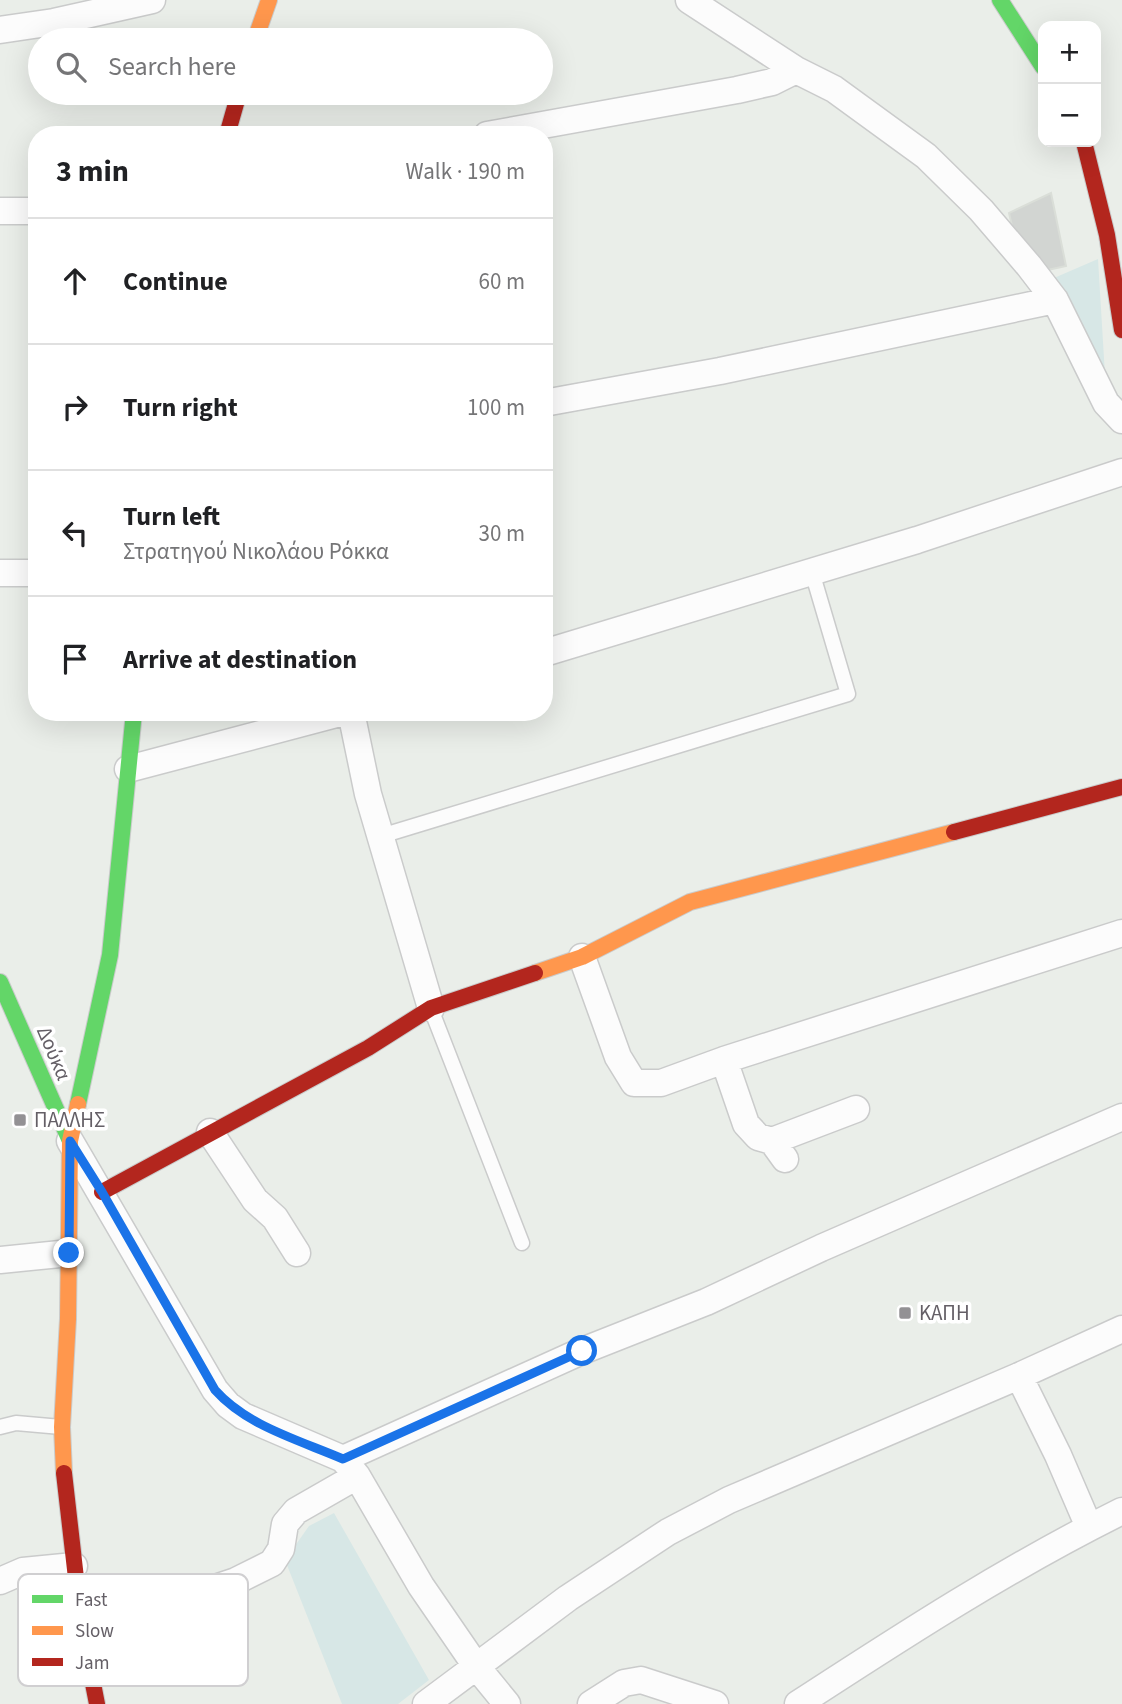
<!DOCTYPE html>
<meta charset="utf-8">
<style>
:root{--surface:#fff;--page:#f2f2f2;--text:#202124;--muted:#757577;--line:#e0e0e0}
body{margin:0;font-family:"Source Sans 3",sans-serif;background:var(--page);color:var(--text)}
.controls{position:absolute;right:21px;top:21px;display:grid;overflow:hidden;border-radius:14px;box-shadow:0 7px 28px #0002}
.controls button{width:63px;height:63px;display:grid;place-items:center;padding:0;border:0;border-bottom:2px solid var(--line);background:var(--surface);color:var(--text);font:35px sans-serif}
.stop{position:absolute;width:21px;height:21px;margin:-16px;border:5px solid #1a73e8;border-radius:50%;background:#fff}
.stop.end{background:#1a73e8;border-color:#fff;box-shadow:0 2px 7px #0008}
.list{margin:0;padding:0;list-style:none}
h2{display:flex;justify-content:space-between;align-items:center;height:91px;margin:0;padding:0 28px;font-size:30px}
h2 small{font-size:23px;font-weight:400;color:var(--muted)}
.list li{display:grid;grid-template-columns:46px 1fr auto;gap:21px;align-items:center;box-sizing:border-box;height:126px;padding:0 28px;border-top:2px solid var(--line)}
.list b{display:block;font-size:26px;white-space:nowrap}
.list p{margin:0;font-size:23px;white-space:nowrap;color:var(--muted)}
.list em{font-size:23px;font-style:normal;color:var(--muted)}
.icon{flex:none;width:38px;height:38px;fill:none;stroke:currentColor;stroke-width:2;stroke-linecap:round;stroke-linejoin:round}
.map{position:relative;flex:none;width:1122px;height:1704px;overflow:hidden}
.search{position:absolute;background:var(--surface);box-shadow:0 7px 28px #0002;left:28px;top:28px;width:525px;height:77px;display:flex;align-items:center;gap:18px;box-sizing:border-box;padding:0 24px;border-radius:38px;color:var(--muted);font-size:26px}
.panel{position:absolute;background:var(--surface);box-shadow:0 7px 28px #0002;left:28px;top:126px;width:525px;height:595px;border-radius:28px}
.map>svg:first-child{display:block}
.green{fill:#d7e7e6}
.building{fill:#d2d5d2;stroke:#daded8;stroke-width:2}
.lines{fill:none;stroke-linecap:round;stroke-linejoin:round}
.lane-casing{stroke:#cacbcb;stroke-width:17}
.street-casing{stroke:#cacbcb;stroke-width:29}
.fast-casing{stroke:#cacbcb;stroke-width:18}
.slow-casing{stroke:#cacbcb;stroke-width:18}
.jam-casing{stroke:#cacbcb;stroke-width:18}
.lane{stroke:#fcfcfc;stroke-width:14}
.street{stroke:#fcfcfc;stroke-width:26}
.fast{stroke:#63d668;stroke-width:16}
.slow{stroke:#ff974d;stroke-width:16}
.jam{stroke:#b3261e;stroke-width:16}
.route{stroke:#1a73e8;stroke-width:9}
.poi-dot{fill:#939194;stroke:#fff;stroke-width:2.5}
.labels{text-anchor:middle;stroke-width:7;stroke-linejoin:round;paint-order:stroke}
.street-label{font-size:21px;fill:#645f66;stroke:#fff}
.poi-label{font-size:21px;fill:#645f66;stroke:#fff;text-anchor:start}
.key{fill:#fff;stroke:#d0cfd1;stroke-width:2}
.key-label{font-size:19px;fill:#645f66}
</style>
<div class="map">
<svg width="1122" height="1704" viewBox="0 0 1122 1704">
<rect width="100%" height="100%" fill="#eaeee9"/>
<path class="green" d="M1098,259L1105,375L1054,278Z
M334,1513L429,1680L398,1704H342L285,1560L309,1526Z"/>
<path class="building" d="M1051,193L1066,266L1038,272L1013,230L1009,213Z"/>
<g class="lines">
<g class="lane-casing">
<path id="lane" d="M381,836L848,694L812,572
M431,1009L522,1243
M0,1427L16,1423L61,1427"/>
</g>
<g class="street-casing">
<path id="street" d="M689,0L796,70L834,89L926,156L981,210L1029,266L1055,300L1106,403L1122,420
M0,30L54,22L152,0
M487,135L737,90L772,82L796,70
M0,211H37
M544,403L720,371L1055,300
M0,573H37
M544,653L917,540L1122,472
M351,712L368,794L431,1008
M128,769L344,712
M582,957L618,1057L634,1083H661L724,1060L1122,933
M724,1060L746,1124L758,1137L772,1141L785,1159
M210,1132L255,1200L275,1218L297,1253
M70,1141L215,1390L228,1405L243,1416L343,1459L357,1476L421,1586L476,1666L507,1704
M772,1141L856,1109
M0,1260L70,1253
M1019,1376L1058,1455L1089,1527
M343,1459L582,1351L706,1302L821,1248L1122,1117
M0,1581L23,1571L74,1566
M81,1622L179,1600L236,1581L272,1563L281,1549L285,1524L296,1511L357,1476
M426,1704L568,1598L668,1532L729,1500L1019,1376L1122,1329
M591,1704L624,1683L641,1680L715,1704
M798,1704C904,1635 1009,1567 1122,1511"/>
</g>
<g class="fast-casing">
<path id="fast" d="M1000,0L1043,67
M0,982L70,1141
M78,1104L110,955L134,712"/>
</g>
<g class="slow-casing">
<path id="slow" d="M255,40L269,0
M535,973L582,957L690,902L954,832
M64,1473L62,1427L68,1319L70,1141L78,1104"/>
</g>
<g class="jam-casing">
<path id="jam" d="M227,135L239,93
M1084,142L1107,235L1122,330
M954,832L1122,787
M102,1192L368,1048L431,1008L535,973
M64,1473L81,1622L97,1704"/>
</g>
<use href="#lane" class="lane"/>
<use href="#street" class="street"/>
<use href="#fast" class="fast"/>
<use href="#slow" class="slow"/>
<use href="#jam" class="jam"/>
</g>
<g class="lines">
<path class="route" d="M69,1253L70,1141L102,1192L215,1390C247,1426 299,1440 343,1459L582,1351"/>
</g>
<g class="poi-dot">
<rect x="13" y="1113" width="14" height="14" rx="3.5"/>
<rect x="898" y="1306" width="14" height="14" rx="3.5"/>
</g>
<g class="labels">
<g class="street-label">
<text transform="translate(54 1053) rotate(67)" y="7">Δούκα</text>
</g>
<g class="poi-label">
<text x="34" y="1127">ΠΑΛΛΗΣ</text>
<text x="919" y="1320">ΚΑΠΗ</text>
</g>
</g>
<rect x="18" y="1574" width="230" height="112" rx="10" class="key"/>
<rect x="32" y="1595" width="31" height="8" fill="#63d668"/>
<rect x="32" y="1626" width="31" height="9" fill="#ff974d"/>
<rect x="32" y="1658" width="31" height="8" fill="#b3261e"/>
<g class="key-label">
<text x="75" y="1606">Fast</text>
<text x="75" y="1637">Slow</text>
<text x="75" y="1669">Jam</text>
</g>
</svg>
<div class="controls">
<button>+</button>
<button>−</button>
</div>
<div class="stop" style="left:582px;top:1351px"></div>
<div class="stop end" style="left:69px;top:1253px"></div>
<div class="search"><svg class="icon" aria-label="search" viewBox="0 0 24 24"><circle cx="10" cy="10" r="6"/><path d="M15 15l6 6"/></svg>Search here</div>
<section class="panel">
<h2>3 min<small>Walk · 190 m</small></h2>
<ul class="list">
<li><svg class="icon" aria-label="ahead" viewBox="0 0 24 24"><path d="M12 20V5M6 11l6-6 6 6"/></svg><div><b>Continue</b></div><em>60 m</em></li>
<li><svg class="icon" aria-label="right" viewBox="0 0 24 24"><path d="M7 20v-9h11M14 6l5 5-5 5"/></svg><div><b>Turn right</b></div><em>100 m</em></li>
<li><svg class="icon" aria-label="left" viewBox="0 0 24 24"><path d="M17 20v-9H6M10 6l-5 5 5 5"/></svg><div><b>Turn left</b><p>Στρατηγού Νικολάου Ρόκκα</p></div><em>30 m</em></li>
<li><svg class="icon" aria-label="arrive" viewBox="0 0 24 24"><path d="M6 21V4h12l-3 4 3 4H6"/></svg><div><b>Arrive at destination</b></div></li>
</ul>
</section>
</div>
